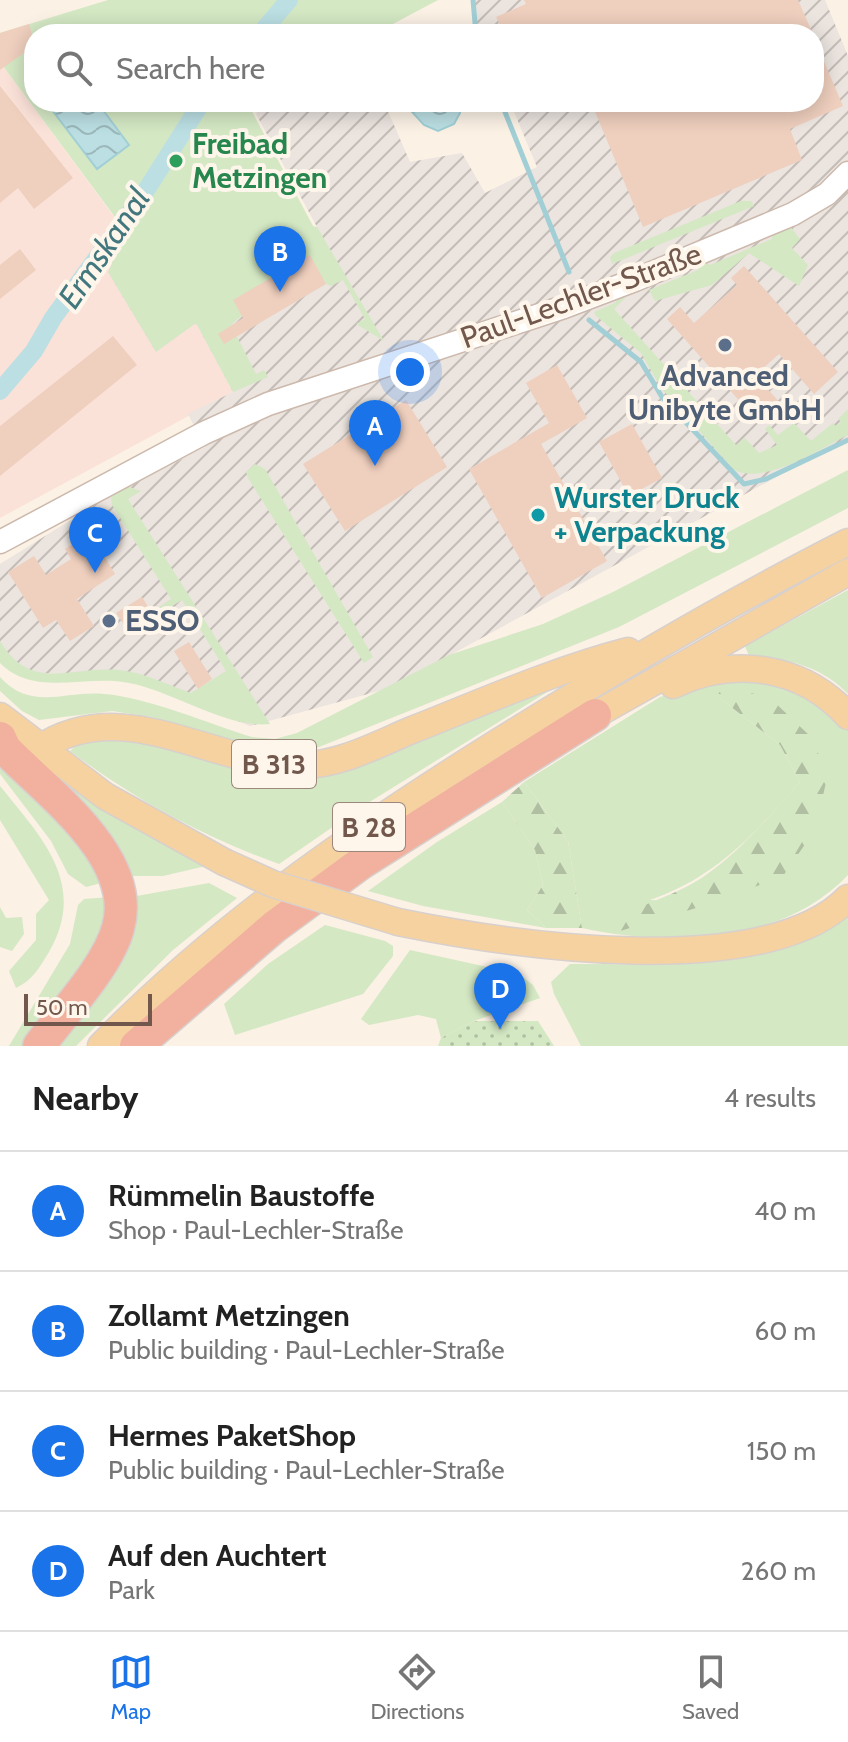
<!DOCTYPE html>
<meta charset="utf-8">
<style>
:root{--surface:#fff;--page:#f2f2f2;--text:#222;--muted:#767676;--line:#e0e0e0;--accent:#1a73e8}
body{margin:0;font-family:Cabin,sans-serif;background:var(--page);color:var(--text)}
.scale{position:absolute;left:24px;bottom:20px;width:128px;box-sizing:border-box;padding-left:8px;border:4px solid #72584c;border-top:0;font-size:22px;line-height:28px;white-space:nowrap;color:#72584c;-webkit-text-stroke:6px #fef6eb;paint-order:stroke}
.you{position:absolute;left:410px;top:372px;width:28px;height:28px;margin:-20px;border:6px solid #fff;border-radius:50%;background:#1a73e8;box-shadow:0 0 0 12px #1a73e833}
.badge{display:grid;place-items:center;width:52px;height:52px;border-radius:50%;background:var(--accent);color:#fff;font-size:26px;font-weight:700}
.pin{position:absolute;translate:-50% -66px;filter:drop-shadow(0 2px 4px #0008)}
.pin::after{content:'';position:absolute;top:42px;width:28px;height:24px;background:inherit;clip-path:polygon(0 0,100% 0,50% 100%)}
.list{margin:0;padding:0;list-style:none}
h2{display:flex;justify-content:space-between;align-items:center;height:104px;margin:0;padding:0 32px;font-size:34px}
h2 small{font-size:26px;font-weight:400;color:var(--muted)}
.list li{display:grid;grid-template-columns:52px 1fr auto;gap:24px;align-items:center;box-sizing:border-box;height:120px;padding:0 32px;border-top:2px solid var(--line)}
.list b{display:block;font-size:30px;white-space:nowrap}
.list p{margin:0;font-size:26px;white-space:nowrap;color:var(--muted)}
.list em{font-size:26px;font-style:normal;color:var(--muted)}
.icon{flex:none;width:44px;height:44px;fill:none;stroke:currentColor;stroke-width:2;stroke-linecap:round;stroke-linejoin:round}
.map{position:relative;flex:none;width:848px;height:1046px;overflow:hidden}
.search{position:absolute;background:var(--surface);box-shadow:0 4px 20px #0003;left:24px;right:24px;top:24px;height:88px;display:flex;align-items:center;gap:20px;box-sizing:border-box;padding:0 28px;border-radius:32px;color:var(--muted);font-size:30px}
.sheet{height:584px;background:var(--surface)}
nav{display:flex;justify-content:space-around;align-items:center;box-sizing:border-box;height:112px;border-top:2px solid var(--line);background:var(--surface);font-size:22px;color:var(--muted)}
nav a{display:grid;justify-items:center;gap:4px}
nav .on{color:var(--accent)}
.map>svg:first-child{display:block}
.commercial{fill:#fbe2d9}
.industrial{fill:url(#industrial-furrows)}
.grass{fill:#d4e8c4;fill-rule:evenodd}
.forest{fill:url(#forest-firs)}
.park{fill:url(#park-dots)}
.water{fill:url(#water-waves);stroke:#a1cfd5;stroke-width:2}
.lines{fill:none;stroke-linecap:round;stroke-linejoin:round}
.stream{stroke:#a1cfd5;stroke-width:5}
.canal{stroke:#bbdfe3;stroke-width:18}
.building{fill:#efcfbe}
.minor-casing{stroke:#ccb9ac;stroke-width:25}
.major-casing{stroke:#d8d0cd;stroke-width:29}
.highway-casing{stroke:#d8d0cd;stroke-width:35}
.minor{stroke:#fff;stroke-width:22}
.major{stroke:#f6d2a1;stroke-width:26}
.highway{stroke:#f2b19f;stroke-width:32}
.major-bridge-casing{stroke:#d8d0cd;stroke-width:29;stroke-linecap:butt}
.major-bridge{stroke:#f6d2a1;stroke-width:26}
.leisure-dot{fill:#2e9e5b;stroke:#fef6eb;stroke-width:3}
.service-dot{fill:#5c6f8a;stroke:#fef6eb;stroke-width:3}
.culture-dot{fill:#0f9aa8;stroke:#fef6eb;stroke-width:3}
.labels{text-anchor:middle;stroke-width:8;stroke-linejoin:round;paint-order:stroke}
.shield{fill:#fef6eb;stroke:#9c877c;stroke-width:2}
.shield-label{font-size:28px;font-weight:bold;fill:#72584c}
.leisure-label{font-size:30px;font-weight:bold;fill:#27864d;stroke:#fef6eb;text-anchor:start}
.street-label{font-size:30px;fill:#72584c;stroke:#fef6eb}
.service-label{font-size:30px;font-weight:bold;fill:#4e5e75;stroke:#fef6eb}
.culture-label{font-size:30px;font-weight:bold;fill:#0d838f;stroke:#fef6eb;text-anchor:start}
.water-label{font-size:32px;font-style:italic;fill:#43777e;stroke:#fef6eb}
</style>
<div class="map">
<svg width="848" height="1046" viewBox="0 0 848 1046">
<defs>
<pattern id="industrial-furrows" width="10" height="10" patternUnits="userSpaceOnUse" patternTransform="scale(2)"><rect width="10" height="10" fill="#ebe4df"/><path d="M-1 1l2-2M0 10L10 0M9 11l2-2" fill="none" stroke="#c3bcb7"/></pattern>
<pattern id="forest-firs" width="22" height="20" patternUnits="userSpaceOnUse" patternTransform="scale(2)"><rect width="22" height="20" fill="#d4e8c4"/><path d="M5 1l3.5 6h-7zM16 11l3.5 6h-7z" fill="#b0bfa1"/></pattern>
<pattern id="park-dots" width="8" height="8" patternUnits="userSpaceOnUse" patternTransform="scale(2)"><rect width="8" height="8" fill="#d4e8c4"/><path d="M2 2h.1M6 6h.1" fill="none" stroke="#b0bfa1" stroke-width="1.8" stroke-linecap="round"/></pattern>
<pattern id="water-waves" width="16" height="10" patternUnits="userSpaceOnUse" patternTransform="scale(2)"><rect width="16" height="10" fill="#bbdfe3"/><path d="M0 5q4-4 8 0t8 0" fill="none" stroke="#9cb8ba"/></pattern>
</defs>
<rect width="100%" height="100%" fill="#fbf1e5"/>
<path class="commercial" d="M0,62L126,233L156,351L196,323L233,392L0,518Z"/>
<path class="industrial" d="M474,0H825L848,56V438L390,688L250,726L120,675L22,673L0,655V564L100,502L205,447L188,414L233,392L196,323L156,352L108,272L196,318L317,227L256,114L262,102H384L410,162L462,153L485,193L537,167L510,102H814V34H482L472,11Z"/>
<path class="grass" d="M108,0H438L374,34H34V102H247L313,226L317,227L384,341L356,324L365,319L343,280L331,286L326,284L309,256L231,325L256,374L264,370L268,377L233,392L196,323L156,352L108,272L126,232L0,62V33Z
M741,201H751L754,206L612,264L610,257L614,253Z
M790,226L800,239L792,248L808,265L799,286L749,253L712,285L655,301L649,290L698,270L699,264L705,261L710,265L772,239V232Z
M622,293L626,297L614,309L736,445L745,438L759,453L777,445L765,429L769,425L778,435L794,423L811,441L833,423L836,426L841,422L838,419L848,409V435C818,450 765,485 734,470L661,388L641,353L596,316L594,312L617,302Z
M255,464L265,469L373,657L364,663L248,478L246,472Z
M848,470V508L619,627L309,751L244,748L152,717L112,711L39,720L22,711L0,691V677C31,712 66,690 104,694C147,697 209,724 252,737L275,739L297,733L449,655L543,624L613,592Z
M123,485L141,491L128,499L270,724C227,729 173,691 129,683C85,674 35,698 0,663V641C31,693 70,666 119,670C143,672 168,685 191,693L226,671L182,600L156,616L153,611L171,599L112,505L111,497Z
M848,590V694C822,666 786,658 749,656L745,646Z
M727,676L800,687L848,728V875C783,944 669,947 582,928L568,841L524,782L660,697ZM717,696L828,774L716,902L650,900C716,877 755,834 800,782L780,745Z
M550,685L552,689L363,806L279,864C203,837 134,799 70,751L85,737L111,733L271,773Z
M0,751L109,881L86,887L68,874L51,841L0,774Z
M36,762L206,866L163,876H128Z
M0,786C42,838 88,884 49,952C39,968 33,980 16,988L9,971L36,940V914L49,900L0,820Z
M502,802L535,850L543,885L527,910L546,928L423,906L368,891L437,842Z
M209,883L237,898L173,950L76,1046H49L131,897Z
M111,897L107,931L26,1046H9L70,944L78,905L84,899Z
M0,907L6,918L22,917L24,934L12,951L0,947Z
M848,916V1046H581L554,994L551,982L570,964C663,963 770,975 848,916Z
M325,925L385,941L393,946V956L363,994L235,1035L224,1004L268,964Z
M410,950L519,974L533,985L540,998L474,1021L441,1038L436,1019L418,1015L369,1025L361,1019Z"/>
<path class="forest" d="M723,687L769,697L810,736L828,774L815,830L783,876L716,902L620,931L618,918C641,905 664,898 686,887C728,866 769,817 800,782L780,745L717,696Z
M524,782L568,841L582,928H546L527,910L543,885L535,850L502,802Z"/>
<path class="park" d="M474,1021H538L554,1046H438L441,1038Z"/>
<path class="water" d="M46,102H97L129,145L97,169Z
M403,102H458L460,113L454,124L438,131L424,125Z"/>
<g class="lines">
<path class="stream" d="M473,0L476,34
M501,102L569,272
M589,320L641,362L662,397L744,484L766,479L848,440"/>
<path class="canal" d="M260,34L289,0
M0,391L34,351L53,318L145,192L202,102"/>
</g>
<path class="building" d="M524,0H798L813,34H504L496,17L526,4Z
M29,24L34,41L27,43L31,48L0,70V33Z
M814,38L843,106L790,129L802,160L643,227L591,102H814Z
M0,86L73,178L34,209L18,188L0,203Z
M20,249L36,270L0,299V265Z
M310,255L326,284L224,344L218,334L243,318L233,300Z
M744,266L838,372L814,394L779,354L755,375L781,404L759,423L667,319L680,307L694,323L737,285L731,278Z
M113,336L137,365L0,476V426Z
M557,365L587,418L541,444L607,561L542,598L469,469L549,423L526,383Z
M406,400L447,467L345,531L303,464Z
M632,424L662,478L629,496L599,442Z
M90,533L115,574L77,599L94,626L70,641L56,620L43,628L8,572L34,556L46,575L71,559L65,549Z
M142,597L152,613L127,629L116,613Z
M189,642L212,679L198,689L174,651Z"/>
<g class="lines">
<g class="minor-casing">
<path id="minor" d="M0,542L204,433L268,404L564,307L635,280L793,214L827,194L848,173"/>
</g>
<g class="major-casing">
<path id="major" d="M673,685C733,656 802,665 848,716
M595,715L848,572
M0,716L105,796L224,862
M40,748C126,692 211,766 303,765C340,765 378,744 412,730C483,702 555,670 628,651
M398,922C506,944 764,984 848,898
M101,1046C224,920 372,820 521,728C628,662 736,599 848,542"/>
</g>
<g class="highway-casing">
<path id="highway" d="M0,738L5,749C49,794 138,858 118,928C108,966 63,1013 39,1046
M136,1046L274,927L361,863L595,715"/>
</g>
<use href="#minor" class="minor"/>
<use href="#major" class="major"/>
<use href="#highway" class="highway"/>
<g class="major-bridge-casing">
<path id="major-bridge" d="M224,862L273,884L398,922"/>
</g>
<use href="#major-bridge" class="major-bridge"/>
</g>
<circle class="leisure-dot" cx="176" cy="161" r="8"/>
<g class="service-dot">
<circle cx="725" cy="345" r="8"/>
<circle cx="109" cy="621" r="8"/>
</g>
<circle class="culture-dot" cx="538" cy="515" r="8"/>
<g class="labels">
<g class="shield">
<rect x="232" y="740" width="84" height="48" rx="6"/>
<rect x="333" y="803" width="72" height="48" rx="6"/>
</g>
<g class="shield-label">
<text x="274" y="774">B 313</text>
<text x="369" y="837">B 28</text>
</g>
<g class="leisure-label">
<text x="192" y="154">Freibad<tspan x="192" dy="34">Metzingen</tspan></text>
</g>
<g class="street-label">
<text transform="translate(581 296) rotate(-20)" y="10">Paul-Lechler-Straße</text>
</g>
<g class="service-label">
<text x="725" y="386">Advanced<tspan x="725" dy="34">Unibyte GmbH</tspan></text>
<text x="125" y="631" text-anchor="start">ESSO</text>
</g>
<g class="culture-label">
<text x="554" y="508">Wurster Druck<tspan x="554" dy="34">+ Verpackung</tspan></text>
</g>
<g class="water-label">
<text transform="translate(104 248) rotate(-56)" y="11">Ermskanal</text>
</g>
</g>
</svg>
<div class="scale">50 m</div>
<div class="you"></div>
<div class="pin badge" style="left:375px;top:466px">A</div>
<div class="pin badge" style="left:280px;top:292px">B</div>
<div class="pin badge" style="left:95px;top:573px">C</div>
<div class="pin badge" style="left:500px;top:1029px">D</div>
<div class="search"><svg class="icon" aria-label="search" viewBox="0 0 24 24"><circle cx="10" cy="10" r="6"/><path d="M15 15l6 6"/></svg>Search here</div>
</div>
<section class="sheet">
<h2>Nearby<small>4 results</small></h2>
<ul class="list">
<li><span class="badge">A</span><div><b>Rümmelin Baustoffe</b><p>Shop · Paul-Lechler-Straße</p></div><em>40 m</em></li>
<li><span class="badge">B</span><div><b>Zollamt Metzingen</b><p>Public building · Paul-Lechler-Straße</p></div><em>60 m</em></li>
<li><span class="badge">C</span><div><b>Hermes PaketShop</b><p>Public building · Paul-Lechler-Straße</p></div><em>150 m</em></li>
<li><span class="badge">D</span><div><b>Auf den Auchtert</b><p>Park</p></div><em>260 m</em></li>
</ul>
</section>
<nav>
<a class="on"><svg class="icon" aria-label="map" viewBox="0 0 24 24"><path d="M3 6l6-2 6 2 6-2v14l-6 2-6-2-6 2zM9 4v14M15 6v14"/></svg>Map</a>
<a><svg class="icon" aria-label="directions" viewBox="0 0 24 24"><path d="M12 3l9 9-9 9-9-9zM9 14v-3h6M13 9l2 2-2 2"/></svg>Directions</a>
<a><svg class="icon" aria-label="saved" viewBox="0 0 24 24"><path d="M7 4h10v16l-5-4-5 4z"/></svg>Saved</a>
</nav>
